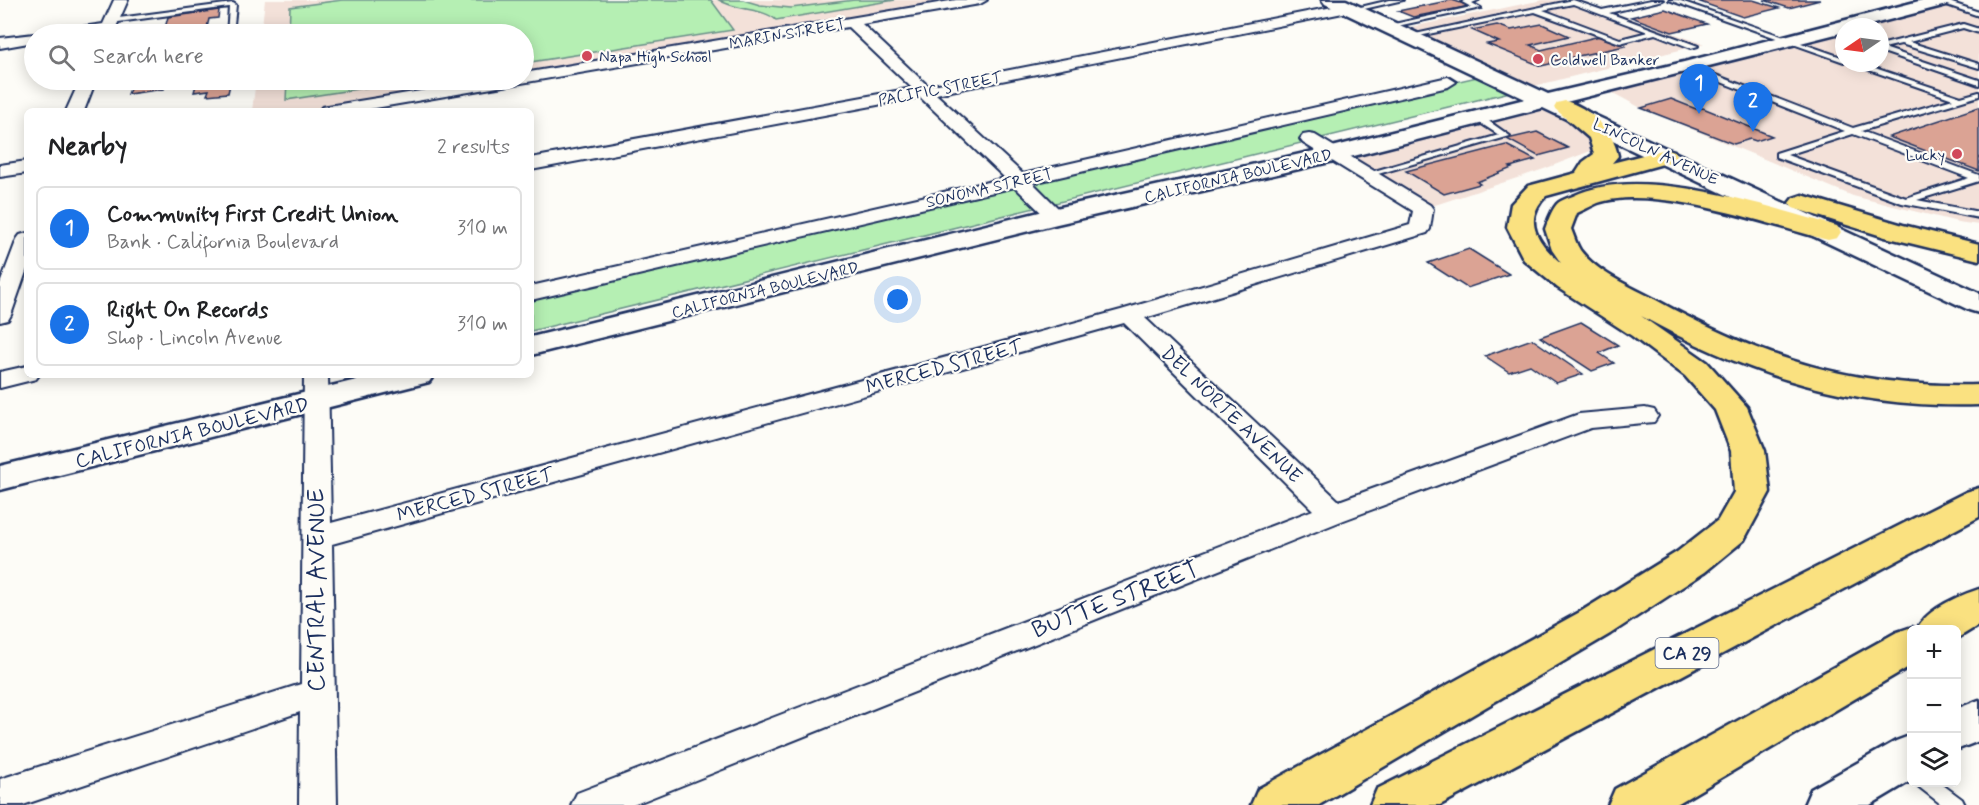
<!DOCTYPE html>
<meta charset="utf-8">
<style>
:root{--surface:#fff;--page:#f2f2f2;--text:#202124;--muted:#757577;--line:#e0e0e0;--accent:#1a73e8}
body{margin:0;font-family:Mynerve,sans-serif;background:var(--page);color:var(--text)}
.controls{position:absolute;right:18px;bottom:18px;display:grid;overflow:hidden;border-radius:9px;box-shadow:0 3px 15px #0003}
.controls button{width:54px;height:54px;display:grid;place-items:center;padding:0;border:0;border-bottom:2px solid var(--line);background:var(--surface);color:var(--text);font:30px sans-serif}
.compass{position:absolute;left:1835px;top:18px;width:54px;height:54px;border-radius:50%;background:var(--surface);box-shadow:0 3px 15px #0003;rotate:257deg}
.you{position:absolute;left:898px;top:300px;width:21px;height:21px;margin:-15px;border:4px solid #fff;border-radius:50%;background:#1a73e8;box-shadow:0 0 0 9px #1a73e833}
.badge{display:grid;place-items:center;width:39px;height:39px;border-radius:50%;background:var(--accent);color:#fff;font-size:20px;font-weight:700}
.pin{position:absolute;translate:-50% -50px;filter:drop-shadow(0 2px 3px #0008)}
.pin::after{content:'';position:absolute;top:32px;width:21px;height:18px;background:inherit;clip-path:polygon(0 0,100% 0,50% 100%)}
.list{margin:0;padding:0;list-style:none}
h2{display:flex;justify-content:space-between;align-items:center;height:78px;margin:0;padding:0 24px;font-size:26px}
h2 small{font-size:20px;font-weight:400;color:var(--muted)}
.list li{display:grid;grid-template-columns:39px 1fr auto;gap:18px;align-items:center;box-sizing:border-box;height:84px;margin:0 12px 12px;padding:0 12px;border:2px solid var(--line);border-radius:9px}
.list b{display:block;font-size:22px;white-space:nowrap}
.list p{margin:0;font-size:20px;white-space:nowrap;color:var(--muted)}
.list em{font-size:20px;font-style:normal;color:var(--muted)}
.icon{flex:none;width:33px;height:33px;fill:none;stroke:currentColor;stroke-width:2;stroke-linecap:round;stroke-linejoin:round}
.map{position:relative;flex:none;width:1979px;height:805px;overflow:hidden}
.search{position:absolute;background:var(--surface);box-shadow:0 3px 15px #0003;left:24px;top:24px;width:510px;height:66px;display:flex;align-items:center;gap:15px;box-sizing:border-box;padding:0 21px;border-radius:33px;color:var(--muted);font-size:22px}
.panel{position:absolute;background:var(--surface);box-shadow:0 3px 15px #0003;left:24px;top:108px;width:510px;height:270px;border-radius:9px}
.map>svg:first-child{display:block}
.built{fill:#f3e1d9;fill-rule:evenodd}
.green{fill:#b5efb3;stroke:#688f88;stroke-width:1.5}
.building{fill:#dba394;stroke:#1b2f5e;stroke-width:1.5}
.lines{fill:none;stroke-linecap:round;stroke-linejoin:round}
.lane-casing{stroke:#1b2f5e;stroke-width:4}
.street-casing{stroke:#1b2f5e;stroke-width:4}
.secondary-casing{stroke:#1b2f5e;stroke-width:5}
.highway-casing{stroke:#1b2f5e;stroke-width:5}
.lane{fill:#fdfcf7;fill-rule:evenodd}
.street{fill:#fdfcf7;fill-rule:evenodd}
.secondary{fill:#fdfcf7;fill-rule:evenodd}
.highway{fill:#fae180;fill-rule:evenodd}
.poi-dot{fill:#d1495b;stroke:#fdfcf7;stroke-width:2}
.labels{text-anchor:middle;stroke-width:4.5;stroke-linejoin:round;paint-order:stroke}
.far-street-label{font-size:16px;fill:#1b2f5e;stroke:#fdfcf7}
.far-poi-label{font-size:16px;fill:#1b2f5e;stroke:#fdfcf7;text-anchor:start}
.shield{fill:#fdfcf7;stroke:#5f6c8c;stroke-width:1.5}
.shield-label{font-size:18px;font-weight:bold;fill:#1b2f5e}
.street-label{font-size:20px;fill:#1b2f5e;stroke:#fdfcf7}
.near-street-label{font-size:24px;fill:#1b2f5e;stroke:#fdfcf7}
</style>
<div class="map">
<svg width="1979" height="805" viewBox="0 0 1979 805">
<rect width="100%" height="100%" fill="#fdfcf7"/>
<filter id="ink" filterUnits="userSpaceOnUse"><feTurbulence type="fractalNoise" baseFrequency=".0167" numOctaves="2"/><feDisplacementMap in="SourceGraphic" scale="12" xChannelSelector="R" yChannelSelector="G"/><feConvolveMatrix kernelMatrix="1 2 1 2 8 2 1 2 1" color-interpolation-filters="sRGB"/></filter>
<g filter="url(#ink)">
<path class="built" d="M265,0H980L524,78V34H261Z
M1543,0H1578L1704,44L1522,89L1396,30Z
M1940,1L1979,11V225L1958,222L1853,196L1641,108L1602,87ZM1844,27H1880V63H1844Z
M256,80H514L328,111H252Z
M1547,100L1606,145L1544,169L1423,209L1334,154Z"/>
<path class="green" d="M342,0H711L733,30L524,63V34H289L290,7Z
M719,0H743L760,5L791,8L854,0H895L776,20C764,8 736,11 719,0Z
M1490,74L1522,89L531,331V293Z
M287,80H416L286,100Z"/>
<path class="building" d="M1452,0L1470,6L1413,17L1398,11Z
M1709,0H1753L1779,8L1743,17L1700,2Z
M1764,0H1820L1789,8Z
M1665,9L1707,24L1672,32L1631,17Z
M219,10L218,18L209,19L206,32L198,34H171L173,27L165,28L168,17Z
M1542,24L1569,36L1530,45L1541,50L1600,36L1625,46L1550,62L1554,63L1541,66L1487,44L1499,42L1472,30L1497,25L1511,30Z
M260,28L258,34H237L239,30Z
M168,80L164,89L128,94L132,84Z
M231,80L228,93L207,95L209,90L194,92L196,85Z
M1671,99L1696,109L1703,108L1772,136L1756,141L1750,139L1734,144L1641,108Z
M1979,107V171L1889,137Z
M1537,132L1568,148L1538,156L1507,139Z
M1506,145L1535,160L1510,167L1512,168L1477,182L1480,184L1444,194L1406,171Z
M1469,249L1509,274L1467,288L1428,263Z
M1581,322L1618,345L1599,353L1614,363L1592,371L1540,337Z
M1532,339L1583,374L1556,383L1530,365L1509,372L1485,356Z"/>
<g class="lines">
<g class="lane-casing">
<path id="lane" d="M1390,0H1403L1351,12L1348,10Z
M1465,0H1479L1472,3L1481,8L1388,28L1385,26L1471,7L1462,2Z
M1573,0L1602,10L1651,0H1663L1609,13L1698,46L1691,48L1655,34L1620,43L1535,12L1409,38L1406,36ZM1573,4L1648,32L1620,39L1543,10Z
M1669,0H1678L1844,58V62Z
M1937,0H1943L1979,12V16L1938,2Z
M233,3L236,5L233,34H227L229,7L111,23L108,21L111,19Z
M1963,24L1979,29V33L1963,28L1909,42L1979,64V68L1901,44L1884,48L1979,80V85L1880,51V45Z
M1849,63H1860L1961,97L1979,92V96L1861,131L1979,175V181L1917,200L1979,212V218L1902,203L1776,157V153L1845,131L1683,67L1690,65L1853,128L1953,99ZM1853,134L1969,178L1906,198L1787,155Z
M1474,115H1480L1510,136L1371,176H1365L1364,174L1499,135L1474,119Z
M1917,782H1939L1962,799L1965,805H1942L1919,787Z"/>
</g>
<g class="street-casing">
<path id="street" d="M114,0H128L113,34H55L62,30L103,24Z
M956,0H987L980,4L862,24L928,86L1348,4L1355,8L1348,12L936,94L1023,174L1448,77L1456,82L1448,87L1033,183L1066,216L1063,220H1049L1015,187L531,300V286L1005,178L920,97L531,170V158L912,88L848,27L358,111H319L322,107L328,106L488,80H524V73Z
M34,34H38H34V42L0,48V38Z
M80,80H96L84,111H66Z
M1309,134L1315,135L1430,205L1433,209L1430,229L1427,233L1145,318L1339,501L1579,414L1645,408L1654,410L1658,416L1654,422L1591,428L1344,520L633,805H571L577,793L1313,510L1124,323L332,544L337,805H299L300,712L23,805H0V779L301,684L304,375H328L331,523L1121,310L1410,225L1413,211L1303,143L1300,139L1303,135Z
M27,161V173L0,177V165Z
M27,233V269L11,315L8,320L0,322V284L17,239L20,235Z
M27,366V375H39L36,379L0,388V372Z"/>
</g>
<g class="secondary-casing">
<path id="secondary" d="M1322,0H1346L1548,94L1684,62L1923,0H1953L1950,4L1862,27H1844V32L1566,102L1979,293V313L1969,310L1543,108L1334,161L1057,224L531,355V337L1056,208L1332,147L1525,99L1325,4Z
M377,375H434L429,382L0,490V466Z
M1979,700V741L1956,750V709Z
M1912,735V780L1870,805H1804L1811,789L1896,741Z"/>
</g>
<g class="highway-casing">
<path id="highway" d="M1565,101C1589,107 1614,131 1618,156L1612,163L1666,149L1674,151L1678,156L1674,161L1546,196C1521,221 1539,244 1561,263L1552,250L1545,229C1548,221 1551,211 1557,204C1561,200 1568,198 1573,196C1641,163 1768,207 1837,226L1841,232L1837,238L1828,240C1770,225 1655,184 1598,203C1591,206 1584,210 1577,213L1571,229C1574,236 1576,244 1580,250C1597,273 1632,287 1656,300C1765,360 1854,388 1979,385V405C1854,409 1749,376 1641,316L1707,362L1747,407L1765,451L1770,492L1744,540L1705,572L1610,634L1319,805H1251L1258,789L1580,612L1677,552L1718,520L1734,492L1731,451L1715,410L1685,376L1632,336L1558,288L1524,260L1507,227L1511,204L1528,186L1576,173L1583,162L1594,154L1589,138L1554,108L1557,103Z
M1802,195L1903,225L1979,244V260L1885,237L1793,208L1789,203L1793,198Z
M1979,488V517L1440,805H1370L1377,789L1966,492Z
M1979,589V625L1956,639V630H1912V665L1675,805H1608L1615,789L1897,632L1912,627L1917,629C1927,609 1958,596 1979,589Z"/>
</g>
<use href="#lane" class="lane"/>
<use href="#street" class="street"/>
<use href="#secondary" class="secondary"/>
<use href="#highway" class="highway"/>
</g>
</g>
<g class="poi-dot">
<circle cx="587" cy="56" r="6"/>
<circle cx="1538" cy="59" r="6"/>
<circle cx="1957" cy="154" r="6"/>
</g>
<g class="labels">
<g class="far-street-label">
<text transform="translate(787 33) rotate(-10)" y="6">MARIN STREET</text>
<text transform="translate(940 88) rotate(-11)" y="6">PACIFIC STREET</text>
<text transform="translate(1656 151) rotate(25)" y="6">LINCOLN AVENUE</text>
<text transform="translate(1238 175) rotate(-13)" y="6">CALIFORNIA BOULEVARD</text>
<text transform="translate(989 187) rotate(-13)" y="6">SONOMA STREET</text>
<text transform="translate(765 289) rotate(-14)" y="6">CALIFORNIA BOULEVARD</text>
</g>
<g class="far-poi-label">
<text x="599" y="62">Napa High School</text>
<text x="1550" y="65">Coldwell Banker</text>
<text x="1945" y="160" text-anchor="end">Lucky</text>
</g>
<rect class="shield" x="1655.5" y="638" width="63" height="30" rx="4.5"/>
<g class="shield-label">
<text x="1687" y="659">CA 29</text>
</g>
<g class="street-label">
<text transform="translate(944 366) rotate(-15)" y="7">MERCED STREET</text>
<text transform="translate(1232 414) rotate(44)" y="7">DEL NORTE AVENUE</text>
<text transform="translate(192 432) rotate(-14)" y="7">CALIFORNIA BOULEVARD</text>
<text transform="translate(475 494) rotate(-15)" y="7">MERCED STREET</text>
</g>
<g class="near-street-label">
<text transform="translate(316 590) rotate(-90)" y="8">CENTRAL AVENUE</text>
<text transform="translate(1115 599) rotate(-21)" y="8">BUTTE STREET</text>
</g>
</g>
</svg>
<div class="controls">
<button>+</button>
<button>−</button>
<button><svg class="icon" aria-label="layers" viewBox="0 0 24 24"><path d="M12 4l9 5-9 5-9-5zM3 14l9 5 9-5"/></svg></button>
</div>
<svg class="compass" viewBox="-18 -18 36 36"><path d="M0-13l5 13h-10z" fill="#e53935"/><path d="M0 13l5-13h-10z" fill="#757577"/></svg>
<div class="you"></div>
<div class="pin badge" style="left:1699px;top:114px">1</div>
<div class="pin badge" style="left:1753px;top:132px">2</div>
<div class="search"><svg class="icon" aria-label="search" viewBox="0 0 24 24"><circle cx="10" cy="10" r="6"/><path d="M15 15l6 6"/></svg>Search here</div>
<section class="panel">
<h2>Nearby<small>2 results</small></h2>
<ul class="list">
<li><span class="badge">1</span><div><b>Community First Credit Union</b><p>Bank · California Boulevard</p></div><em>310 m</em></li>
<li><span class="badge">2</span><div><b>Right On Records</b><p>Shop · Lincoln Avenue</p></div><em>310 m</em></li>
</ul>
</section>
</div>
